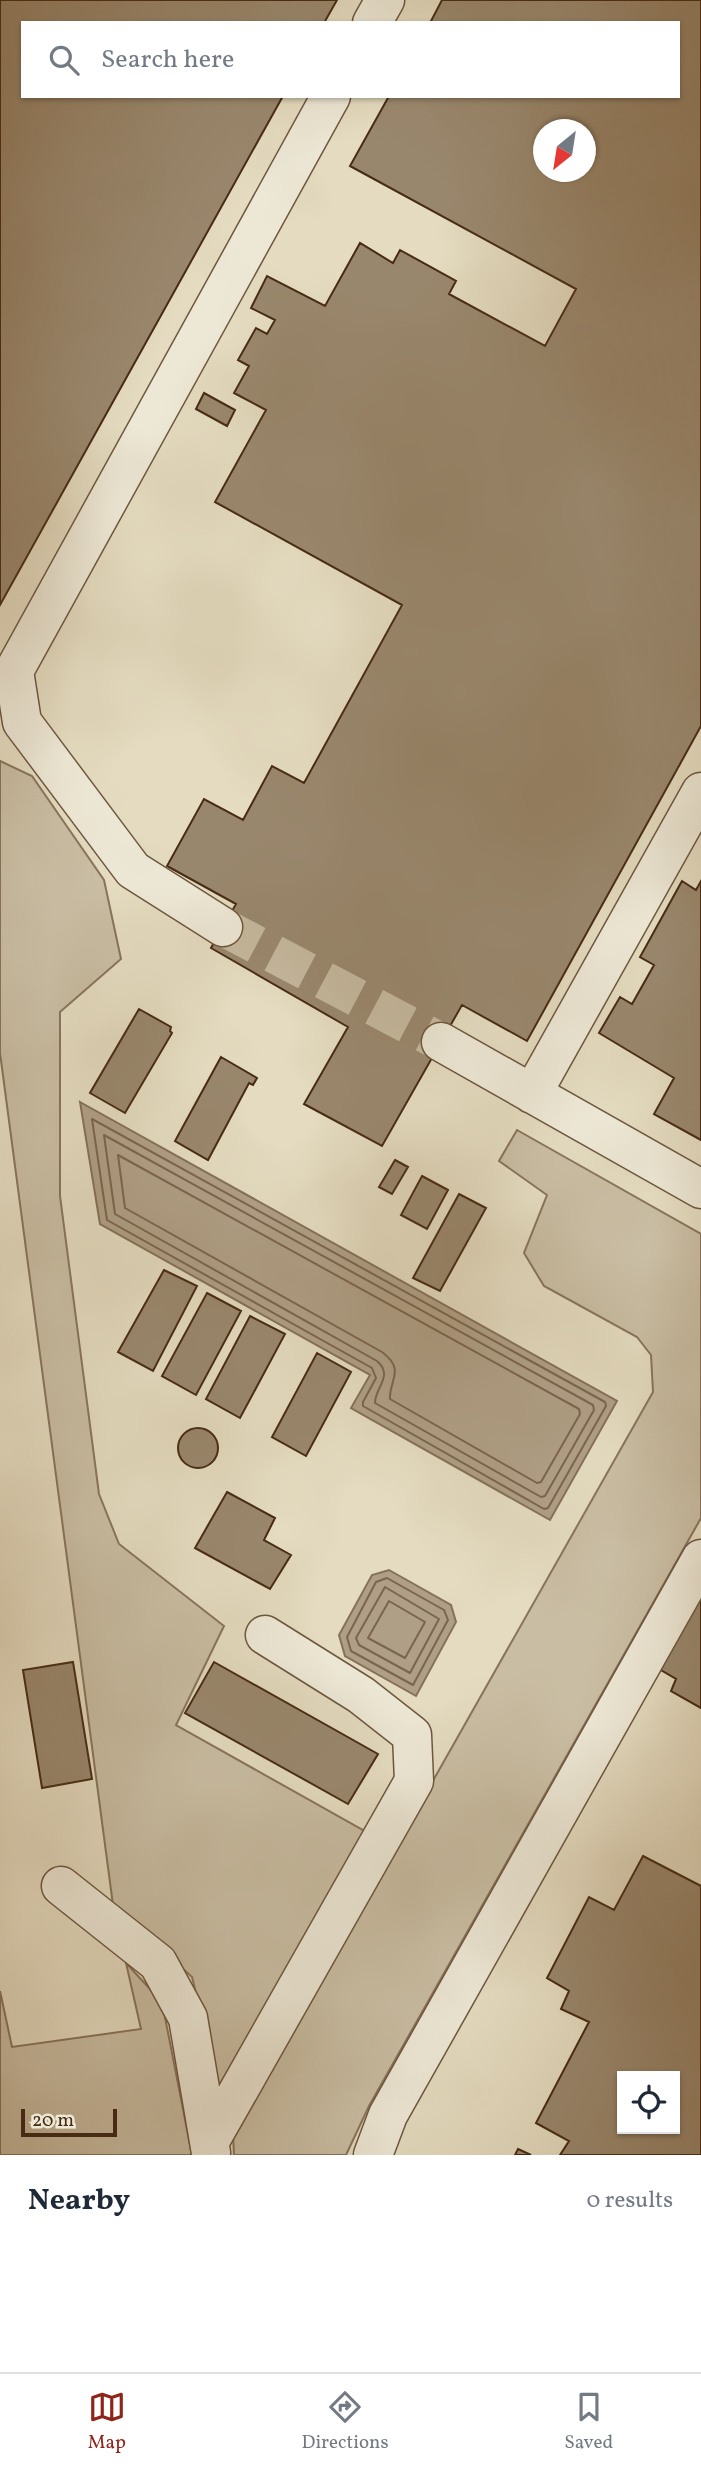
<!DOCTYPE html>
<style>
:root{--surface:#fff;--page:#f6f6f7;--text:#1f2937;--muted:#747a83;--line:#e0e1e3;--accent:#8f2418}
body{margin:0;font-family:Vollkorn,serif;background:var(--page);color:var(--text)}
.controls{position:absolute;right:21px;bottom:21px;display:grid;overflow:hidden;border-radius:0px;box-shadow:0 2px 5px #0004}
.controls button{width:63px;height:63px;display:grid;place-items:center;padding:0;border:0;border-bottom:2px solid var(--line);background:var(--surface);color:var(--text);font:35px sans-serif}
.compass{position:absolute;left:533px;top:119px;width:63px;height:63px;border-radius:50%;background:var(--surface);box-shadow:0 2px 5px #0004;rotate:210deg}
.scale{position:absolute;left:21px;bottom:18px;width:96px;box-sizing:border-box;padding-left:7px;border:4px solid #472b14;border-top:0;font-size:19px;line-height:24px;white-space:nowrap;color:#472b14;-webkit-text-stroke:5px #ede8d6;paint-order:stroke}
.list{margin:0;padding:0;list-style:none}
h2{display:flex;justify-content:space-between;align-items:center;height:91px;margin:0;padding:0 28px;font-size:30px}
h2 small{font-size:23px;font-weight:400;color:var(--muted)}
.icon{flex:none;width:38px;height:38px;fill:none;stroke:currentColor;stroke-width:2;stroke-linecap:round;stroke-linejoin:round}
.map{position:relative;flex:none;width:701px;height:2155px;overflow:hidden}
.search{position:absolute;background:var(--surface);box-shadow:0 2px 5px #0004;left:21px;right:21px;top:21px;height:77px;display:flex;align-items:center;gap:18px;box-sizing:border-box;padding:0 24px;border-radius:0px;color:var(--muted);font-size:26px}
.sheet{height:217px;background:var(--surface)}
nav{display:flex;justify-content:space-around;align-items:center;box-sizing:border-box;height:98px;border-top:2px solid var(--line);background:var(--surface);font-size:19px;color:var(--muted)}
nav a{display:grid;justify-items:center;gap:4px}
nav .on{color:var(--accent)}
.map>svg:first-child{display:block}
.green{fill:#c9bda3;stroke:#88745c;stroke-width:2}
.water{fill:#af9f86;stroke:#857158;stroke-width:2}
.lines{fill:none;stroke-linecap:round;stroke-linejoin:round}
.shore{stroke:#7b654d;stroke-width:2}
.building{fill:#99876d;stroke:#472b14;stroke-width:2;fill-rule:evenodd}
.minor-tunnel{stroke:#c5b89e;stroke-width:38;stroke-dasharray:38 19;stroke-linecap:butt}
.minor-casing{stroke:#6e573f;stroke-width:41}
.minor{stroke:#ede8d6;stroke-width:38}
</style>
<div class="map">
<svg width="701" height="2155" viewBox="0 0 701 2155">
<rect width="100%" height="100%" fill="#e4dbc0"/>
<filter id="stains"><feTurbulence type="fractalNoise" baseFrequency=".00286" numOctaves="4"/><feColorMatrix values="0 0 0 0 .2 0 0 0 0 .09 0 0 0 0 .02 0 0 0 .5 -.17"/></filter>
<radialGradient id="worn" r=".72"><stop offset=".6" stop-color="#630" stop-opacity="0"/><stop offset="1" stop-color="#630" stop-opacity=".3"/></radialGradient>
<path class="green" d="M0,761L32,776L104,880L121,959L60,1012V1196L99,1494L119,1544L224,1626L176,1725L368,1833L221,2093L192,1977L113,1905L0,1053Z
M517,1130L701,1234V1518L369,2106L346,2155H234L233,2134L653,1392L651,1355L637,1337L544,1286L524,1253L547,1195L499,1161Z
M126,1963L162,2002L192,2155H0V1991L12,2047L141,2029Z"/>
<path class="water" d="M80,1102L617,1401L550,1520L351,1408L370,1375L100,1224Z
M389,1570L451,1605L456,1622L416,1696L345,1656L339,1635L372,1575Z"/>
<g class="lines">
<path class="shore" d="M92,1119L605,1402L606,1406L548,1508L544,1509L363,1406V1402L376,1378L372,1368L107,1220Z
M104,1135L593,1405L594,1410L545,1496L541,1497L375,1403C375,1387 394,1376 377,1361L115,1214Z
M118,1155L579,1409L580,1414L541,1482L537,1483L390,1399C389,1380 406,1370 382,1352L125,1208Z
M387,1578L444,1610L448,1620L413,1685L351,1651L347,1637L376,1582Z
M385,1587L439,1619L410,1673L359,1645L356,1638Z
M389,1601L425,1622L405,1658L368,1638Z"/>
</g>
<path class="building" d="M0,0H337L324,23H23V96H283L0,605Z
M442,0H701V726L527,1041L462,1005L382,1146L304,1104L348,1027L211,948L236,904L167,866L204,799L243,820L272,766L304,783L402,605L215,502L266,410L234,393L249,366L238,360L256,328L267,334L275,320L251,308L267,276L325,306L360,243L393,263L400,250L456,281L449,294L545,346L576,289L350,166L389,96H678V23H430ZM544,130H586V172H544Z
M204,393L235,410L227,426L196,409Z
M682,881L696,890L701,881V1140L654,1114L674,1078L599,1033L620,997L632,1004L654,965L640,957Z
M139,1009L171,1027L170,1031L172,1033L125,1113L90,1093Z
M221,1057L257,1078L253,1085L249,1083L208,1160L175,1141Z
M395,1160L408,1167L392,1194L379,1187Z
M422,1176L448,1190L427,1229L401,1215Z
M459,1194L486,1208L440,1291L413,1278Z
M164,1270L197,1286L153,1371L118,1352Z
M207,1293L241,1311L196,1395L162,1376Z
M250,1316L285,1334L240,1418L206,1399Z
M317,1353L351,1372L306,1456L272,1437Z
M178 1448a20 20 0 1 1 40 0a20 20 0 1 1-40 0Z
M227,1492L275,1518L264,1540L291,1555L270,1589L195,1548Z
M701,1595V1708L671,1691L676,1679L659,1669Z
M73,1662L92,1779L42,1788L23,1670Z
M214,1662L378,1754L348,1804L185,1713Z
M643,1856L701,1886V2155H560L569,2141L536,2123L589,2022L561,2009L569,1991L547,1978L589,1897L614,1910ZM622,2076H675V2129H622Z
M518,2149L531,2155H515Z"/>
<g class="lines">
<path class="minor-tunnel" d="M223,927L441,1042"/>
<g class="minor-casing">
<path id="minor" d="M372,23L385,0
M223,927L133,870L22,722L14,671L331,96
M441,1042L701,1189
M532,1094L701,792
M61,1886L158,1963L188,2018L211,2153
M210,2141L414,1781L412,1735L361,1695L265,1635
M373,2155L388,2115L701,1559"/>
</g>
<use href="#minor" class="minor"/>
</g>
<rect width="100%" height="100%" filter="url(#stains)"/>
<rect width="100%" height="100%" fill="url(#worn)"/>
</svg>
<div class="controls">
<button><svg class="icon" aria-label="locate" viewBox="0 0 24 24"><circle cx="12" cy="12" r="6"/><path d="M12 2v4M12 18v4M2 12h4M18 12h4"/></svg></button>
</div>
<svg class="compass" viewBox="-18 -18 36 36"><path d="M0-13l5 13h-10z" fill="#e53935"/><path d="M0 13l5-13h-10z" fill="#747a83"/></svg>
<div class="scale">20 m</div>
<div class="search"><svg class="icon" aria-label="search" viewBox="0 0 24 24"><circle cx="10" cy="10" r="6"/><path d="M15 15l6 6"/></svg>Search here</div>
</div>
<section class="sheet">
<h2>Nearby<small>0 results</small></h2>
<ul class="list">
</ul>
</section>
<nav>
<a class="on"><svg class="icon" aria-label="map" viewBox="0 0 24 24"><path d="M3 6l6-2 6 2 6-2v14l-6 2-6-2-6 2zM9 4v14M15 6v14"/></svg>Map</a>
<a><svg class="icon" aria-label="directions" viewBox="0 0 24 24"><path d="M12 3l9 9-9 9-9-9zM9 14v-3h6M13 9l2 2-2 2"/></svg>Directions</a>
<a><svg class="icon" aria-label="saved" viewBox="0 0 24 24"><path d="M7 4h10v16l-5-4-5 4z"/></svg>Saved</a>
</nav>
